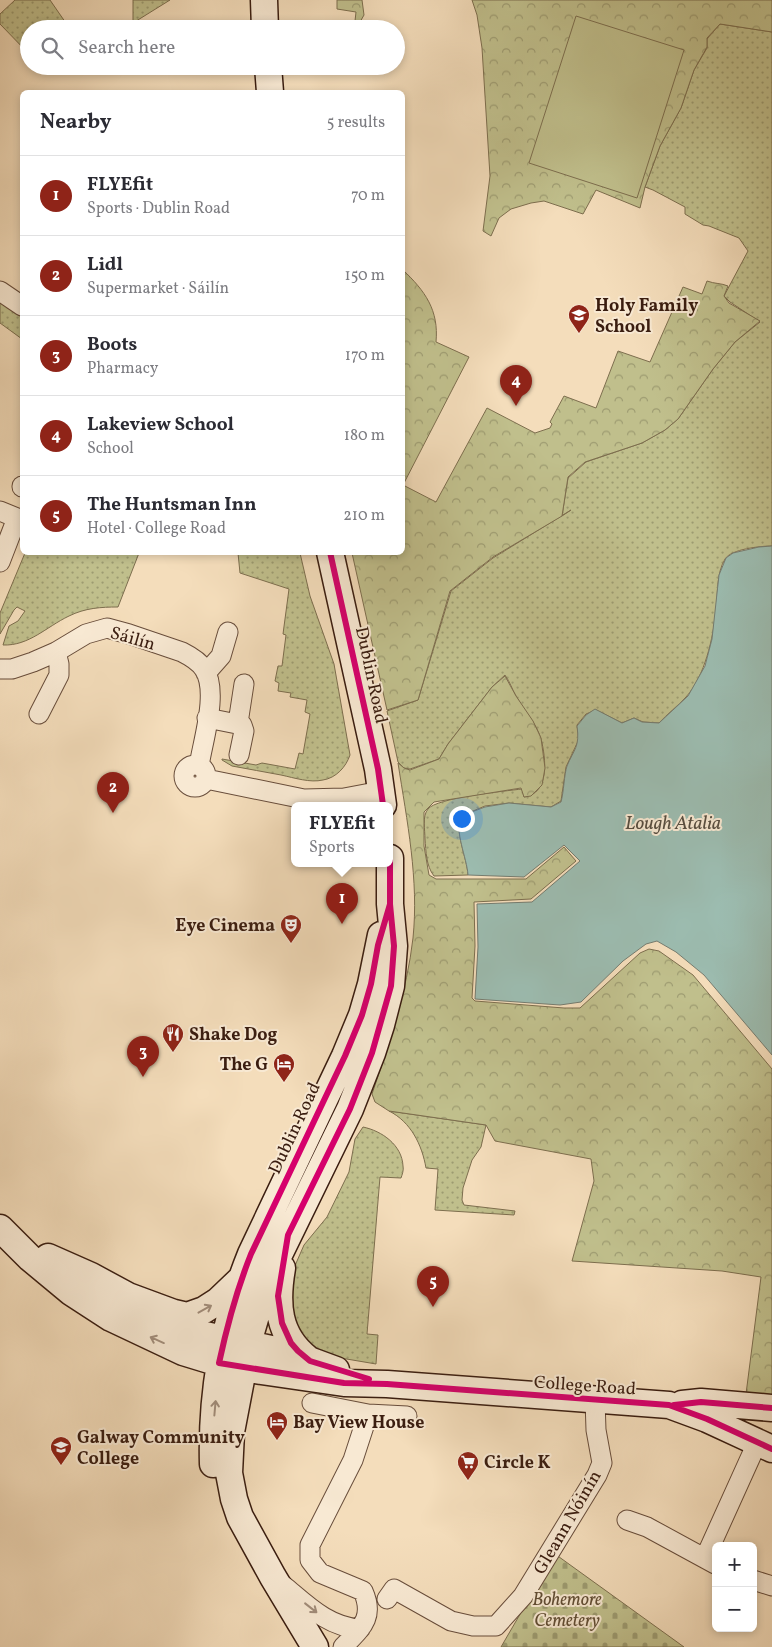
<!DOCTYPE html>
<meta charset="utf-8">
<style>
:root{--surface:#fff;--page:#f7f7f7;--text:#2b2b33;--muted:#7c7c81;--line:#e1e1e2;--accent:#8f2418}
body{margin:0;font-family:Vollkorn,serif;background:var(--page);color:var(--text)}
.controls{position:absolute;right:15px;bottom:15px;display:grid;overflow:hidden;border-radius:8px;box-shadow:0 2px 8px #0003}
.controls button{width:45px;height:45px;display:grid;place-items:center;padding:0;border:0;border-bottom:1px solid var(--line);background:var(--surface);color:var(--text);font:25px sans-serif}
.you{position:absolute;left:461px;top:818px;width:18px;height:18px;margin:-12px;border:4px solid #fff;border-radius:50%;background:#1a73e8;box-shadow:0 0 0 8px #1a73e833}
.badge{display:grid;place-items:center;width:32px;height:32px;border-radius:50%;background:var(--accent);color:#fff;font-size:16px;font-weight:700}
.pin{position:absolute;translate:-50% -41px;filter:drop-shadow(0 1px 2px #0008)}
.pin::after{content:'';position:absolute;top:26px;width:18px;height:15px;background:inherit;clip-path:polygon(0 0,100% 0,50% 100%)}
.popup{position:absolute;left:291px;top:802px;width:102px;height:65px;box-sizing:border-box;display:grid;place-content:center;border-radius:8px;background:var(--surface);filter:drop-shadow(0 1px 4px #0005);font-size:16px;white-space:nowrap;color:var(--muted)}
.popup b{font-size:19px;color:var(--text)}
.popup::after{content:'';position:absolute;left:50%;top:100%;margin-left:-10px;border:10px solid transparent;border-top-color:var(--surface)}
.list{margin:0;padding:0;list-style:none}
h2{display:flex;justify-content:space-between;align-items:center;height:65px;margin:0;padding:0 20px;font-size:21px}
h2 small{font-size:16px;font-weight:400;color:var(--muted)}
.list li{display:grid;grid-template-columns:32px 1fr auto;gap:15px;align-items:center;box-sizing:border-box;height:80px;padding:0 20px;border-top:1px solid var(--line)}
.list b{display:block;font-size:19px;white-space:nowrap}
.list p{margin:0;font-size:16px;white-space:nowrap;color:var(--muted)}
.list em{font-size:16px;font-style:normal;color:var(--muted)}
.icon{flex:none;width:28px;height:28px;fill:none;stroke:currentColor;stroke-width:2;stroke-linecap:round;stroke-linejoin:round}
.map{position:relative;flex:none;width:772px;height:1647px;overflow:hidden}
.search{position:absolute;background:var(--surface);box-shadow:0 2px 8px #0003;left:20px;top:20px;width:385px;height:55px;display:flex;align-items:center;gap:12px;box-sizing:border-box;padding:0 18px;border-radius:28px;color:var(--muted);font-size:19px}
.panel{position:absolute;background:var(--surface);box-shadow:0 2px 8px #0003;left:20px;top:90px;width:385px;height:465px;border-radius:8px}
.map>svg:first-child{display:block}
.grass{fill:url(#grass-dots);stroke:#7d6e4e}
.cemetery{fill:url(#cemetery-stones);stroke:#7d6e4e}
.park{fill:url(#park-crowns);stroke:#7d6e4e}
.garden{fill:#c0bf8c;stroke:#7d6e4e}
.water{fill:#9cbcb0;stroke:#757c70}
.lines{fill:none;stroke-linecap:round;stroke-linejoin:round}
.street-casing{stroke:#684d3b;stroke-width:21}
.secondary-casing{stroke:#3a1d10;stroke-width:29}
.street{stroke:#f8e9d3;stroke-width:19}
.secondary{stroke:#f8e9d3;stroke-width:26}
.cycleway-casing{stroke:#f8e9d3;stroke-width:9}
.cycleway{stroke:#d6006c;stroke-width:6}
.oneway{stroke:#a28d7b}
.labels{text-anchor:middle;stroke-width:4;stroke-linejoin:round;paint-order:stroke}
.poi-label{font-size:18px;font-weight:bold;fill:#3a1d10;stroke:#f8e9d3;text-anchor:start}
.street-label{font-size:18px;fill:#3a1d10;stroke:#f8e9d3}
.park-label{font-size:18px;font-style:italic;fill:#624e35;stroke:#f8e9d3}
.water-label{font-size:19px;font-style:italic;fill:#574d40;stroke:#f8e9d3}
</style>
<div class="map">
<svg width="772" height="1647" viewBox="0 0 772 1647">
<defs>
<pattern id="grass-dots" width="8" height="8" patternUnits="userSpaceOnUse" patternTransform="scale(1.25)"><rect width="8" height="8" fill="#c0bf8c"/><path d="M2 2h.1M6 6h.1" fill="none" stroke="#9d9b71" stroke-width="1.8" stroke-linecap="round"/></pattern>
<pattern id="cemetery-stones" width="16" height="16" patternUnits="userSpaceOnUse" patternTransform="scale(1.25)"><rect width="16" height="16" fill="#c0bf8c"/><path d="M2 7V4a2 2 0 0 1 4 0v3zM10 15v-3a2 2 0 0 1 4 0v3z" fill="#9d9b71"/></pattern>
<pattern id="park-crowns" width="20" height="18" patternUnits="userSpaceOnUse" patternTransform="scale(1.25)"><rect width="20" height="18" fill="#c0bf8c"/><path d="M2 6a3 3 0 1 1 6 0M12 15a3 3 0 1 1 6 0" fill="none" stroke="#9d9b71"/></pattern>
</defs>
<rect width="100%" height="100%" fill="#f4ddbb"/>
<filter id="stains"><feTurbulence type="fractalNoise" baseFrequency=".004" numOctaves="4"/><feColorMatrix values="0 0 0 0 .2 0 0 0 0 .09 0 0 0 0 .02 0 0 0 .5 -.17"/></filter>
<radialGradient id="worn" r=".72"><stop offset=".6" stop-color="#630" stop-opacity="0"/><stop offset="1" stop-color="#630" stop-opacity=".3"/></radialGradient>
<path class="grass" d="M15,0H50L70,29H29V54L0,24V14Z
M133,0H170L133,23Z
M720,24L772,32V546C761,546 731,549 725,559C716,574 718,594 716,611C713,638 705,676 686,697C678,706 667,714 659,723L643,722L634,718L622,723L596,710L586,714L577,725L579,739L566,767L561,801L551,807L509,803L485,806L461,816C454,830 467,858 468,875L434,876C426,866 426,851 425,839C425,830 422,816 428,809C436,798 505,791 522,789L524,797C550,794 546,758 541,739C536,722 524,711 516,696C512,689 510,682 505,675L492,687L448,744L439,759L410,769L404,768L398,762L387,711L418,700L451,591L493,558L571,510L562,516L568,478L586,462L642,443L665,430L678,419L713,369L735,342L760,322L730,302L724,296L748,251L739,238L709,226L703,225L685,214V207L653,190L645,187L660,146L681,108L694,70L707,48V39Z
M0,302L22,317V339L0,323Z
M25,553V552L139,553L118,607C101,607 85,608 69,616C46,627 29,646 3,645L9,626L18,621L25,611L17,607L14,610L0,634V613Z
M238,553H300L310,596L334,664L350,755C346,767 336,778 323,780C310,783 295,778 281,775C265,772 248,769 232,766L222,760V759L256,765L262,763L295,769L299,753L303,754L310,714L305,712L307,700L290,697L291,693L278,691L279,683L275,681L278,666H282L286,635L283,634L289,589L240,573Z
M389,1111L486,1125L481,1147L472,1160L463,1188L462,1200L464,1205L515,1211L514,1215L435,1210L438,1169L426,1168C422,1145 411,1122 389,1111Z
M363,1127C382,1131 402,1145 403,1166C404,1170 402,1175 401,1178L380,1177L367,1334L378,1335L376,1364L323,1355L302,1337L297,1327L291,1305L292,1273L297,1261L304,1245L327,1217L349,1172L355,1139Z"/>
<path class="cemetery" d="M555,1554L684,1647H501Z"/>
<path class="park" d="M337,0H362L364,15L360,22L355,21L356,12L337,9Z
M472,0H772V32L720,24L707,38V47L694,70L681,108L660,146L645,187L640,208L596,190L583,214L544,201L531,203L511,209L499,218L491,236L483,231L490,176L482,48L477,15Z
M403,270C425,291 439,310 436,342L469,357L403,485L436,502L487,408L535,433L550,428L552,424L550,422L564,396L596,408L618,351L650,362L683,287L702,294L707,281C715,284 721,283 728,286L724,296L729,303L760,321L735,342L713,369L678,419L665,430L642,443L585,462L568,477L562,516L493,557L450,591L418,700L387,710L352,553L402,552Z
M505,676L516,696L533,721L541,738L545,768L542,785L531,796L524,797L521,788L434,802L424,812V846L429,875L436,879H526L564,847L576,861L531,899L474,902L475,946L472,998L475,1001L564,1008H580L640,953L649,949L659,951L693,975L772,1069V1397L746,1394L761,1277L722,1271L572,1261L594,1181L591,1159L495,1141L486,1125L389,1111L375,1102L372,1094C389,1044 407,991 413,938C419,880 407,821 398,763L404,768L410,770L439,759L448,744L492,687Z"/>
<path class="garden" d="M576,16L684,50L637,198L529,163Z"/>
<path class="water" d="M772,546V1055L704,975L676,952L657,941L646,944L623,961L581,1002L560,1005L475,999L478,947L477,904L532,902L580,861L564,845L524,877L468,875C467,858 454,831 461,816L485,807L509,803L551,807L561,802C564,791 564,775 567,766C574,749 580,747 577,726L586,715L595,709L622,723L634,718L642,722L659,723L688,696L705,666L712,639L719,575L726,558L733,553L759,547Z"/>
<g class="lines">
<g class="street-casing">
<path id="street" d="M0,291L22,306
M22,486V487
M0,511L22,520
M0,562L17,518
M0,669H12L33,662L56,652L86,634L107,628L129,634L182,652C190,656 199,661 204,669C219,691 203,740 199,766
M206,673L221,656L228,632
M39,714L59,675V664L56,652
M207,718L242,725L244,731L239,755
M238,723L244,684
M184 776a11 11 0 1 1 22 0a11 11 0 1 1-22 0Z
M206,779L304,799L344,798L381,791
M312,1403L368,1414L407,1416
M627,1520L647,1527L715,1564
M705,1558L757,1443
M753,1580L772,1586
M284,1586C307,1605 328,1627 360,1629
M387,1599L394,1589L451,1621L473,1626H496L523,1596L597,1475L602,1463L596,1430L595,1400
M343,1647C361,1628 375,1618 363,1591L320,1573L310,1560V1545L353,1460L368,1414"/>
</g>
<g class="secondary-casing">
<path id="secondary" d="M264,0L265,29
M268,66L270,92
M330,552L378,769L383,805
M0,1228L30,1258L71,1292L111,1318L183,1352L219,1363L261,1371L344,1383L387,1384L669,1405L707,1419L772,1449
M48,1257L91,1276L128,1296L174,1313L187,1316L204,1310L218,1301L241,1279
M282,1268C276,1303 277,1335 308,1359
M116,1302L143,1314L205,1335L290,1353L336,1370
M682,1404L701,1402L772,1408
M213,1464C211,1391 224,1321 251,1254L345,1056L362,1015L371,984L381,935
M315,1647L273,1577L240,1517L234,1499L229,1473L231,1432L248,1343L257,1312L273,1267L350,1109L372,1053L381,1025L391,986L394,946L390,904V858"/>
</g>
<use href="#street" class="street"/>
<use href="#secondary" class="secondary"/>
<g class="cycleway-casing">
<path id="cycleway" d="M330,552L378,769L383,805
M390,904L378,945L371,984L362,1015L345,1056L251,1254C237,1289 227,1326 219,1363L344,1383L387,1384L669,1405L707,1419L772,1449
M369,1379L310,1361L298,1351L291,1343L282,1323L278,1296L288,1235L350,1109L372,1053L391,986L394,946L390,904V858
M674,1405L701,1402L772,1408"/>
</g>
<use href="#cycleway" class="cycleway"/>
</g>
<defs><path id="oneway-shaft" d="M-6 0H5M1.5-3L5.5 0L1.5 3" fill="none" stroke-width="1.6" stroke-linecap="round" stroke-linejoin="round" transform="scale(1.25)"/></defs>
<g class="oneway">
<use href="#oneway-shaft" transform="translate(205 1309) rotate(-29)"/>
<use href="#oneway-shaft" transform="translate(157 1340) rotate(-156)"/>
<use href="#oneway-shaft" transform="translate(215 1408) rotate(-85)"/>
<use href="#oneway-shaft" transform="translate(311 1608) rotate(38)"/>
</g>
<defs>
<g id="school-pin" transform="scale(1.125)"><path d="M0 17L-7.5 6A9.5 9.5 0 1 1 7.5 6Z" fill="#8f2418" stroke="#f8e9d3"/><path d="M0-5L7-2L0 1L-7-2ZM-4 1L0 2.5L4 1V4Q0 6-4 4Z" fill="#fff"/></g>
<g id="theatre-pin" transform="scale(1.125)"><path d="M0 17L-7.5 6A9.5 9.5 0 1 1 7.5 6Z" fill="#8f2418" stroke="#f8e9d3"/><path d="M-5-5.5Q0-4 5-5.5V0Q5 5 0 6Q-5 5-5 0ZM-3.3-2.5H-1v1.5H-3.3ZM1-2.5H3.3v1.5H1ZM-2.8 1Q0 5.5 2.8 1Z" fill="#fff"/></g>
<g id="restaurant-pin" transform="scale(1.125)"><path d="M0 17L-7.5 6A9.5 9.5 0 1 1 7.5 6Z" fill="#8f2418" stroke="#f8e9d3"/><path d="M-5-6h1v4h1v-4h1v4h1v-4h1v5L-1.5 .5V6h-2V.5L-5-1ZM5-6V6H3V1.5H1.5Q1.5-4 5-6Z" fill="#fff"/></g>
<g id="hotel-pin" transform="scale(1.125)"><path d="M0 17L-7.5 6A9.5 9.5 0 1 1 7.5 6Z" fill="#8f2418" stroke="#f8e9d3"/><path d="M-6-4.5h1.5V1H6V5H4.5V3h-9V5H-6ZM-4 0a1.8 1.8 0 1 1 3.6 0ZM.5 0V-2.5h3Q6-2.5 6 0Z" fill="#fff"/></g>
<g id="supermarket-pin" transform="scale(1.125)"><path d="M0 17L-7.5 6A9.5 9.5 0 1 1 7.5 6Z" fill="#8f2418" stroke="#f8e9d3"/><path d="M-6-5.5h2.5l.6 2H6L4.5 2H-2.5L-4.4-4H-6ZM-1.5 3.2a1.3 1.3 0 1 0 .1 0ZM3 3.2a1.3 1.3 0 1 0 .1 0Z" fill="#fff"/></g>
</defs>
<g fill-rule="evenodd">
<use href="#school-pin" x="579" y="315"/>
<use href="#theatre-pin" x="291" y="925"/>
<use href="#restaurant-pin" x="173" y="1034"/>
<use href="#hotel-pin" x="284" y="1064"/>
<use href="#hotel-pin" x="277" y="1422"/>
<use href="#school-pin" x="61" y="1447"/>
<use href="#supermarket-pin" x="468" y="1462"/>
</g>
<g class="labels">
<g class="poi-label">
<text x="595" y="311">Holy Family<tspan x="595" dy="21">School</tspan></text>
<text x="275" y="931" text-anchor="end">Eye Cinema</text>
<text x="189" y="1040">Shake Dog</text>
<text x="268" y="1070" text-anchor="end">The G</text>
<text x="293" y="1428">Bay View House</text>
<text x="77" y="1443">Galway Community<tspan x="77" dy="21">College</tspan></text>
<text x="484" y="1468">Circle K</text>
</g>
<g class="street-label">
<text transform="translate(133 638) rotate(16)" y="6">Sáilín</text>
<text transform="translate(372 675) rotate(78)" y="6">Dublin Road</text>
<text transform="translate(294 1128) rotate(-65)" y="6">Dublin Road</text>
<text transform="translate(585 1385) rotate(4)" y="6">College Road</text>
<text transform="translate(567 1522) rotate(-60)" y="6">Gleann Nóinín</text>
</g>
<g class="park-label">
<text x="567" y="1605">Bohemore<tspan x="567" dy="21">Cemetery</tspan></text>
</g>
<g class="water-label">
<text x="673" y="829">Lough Atalia</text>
</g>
</g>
<rect width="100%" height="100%" filter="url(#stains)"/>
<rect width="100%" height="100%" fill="url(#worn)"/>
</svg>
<div class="controls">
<button>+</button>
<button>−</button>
</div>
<div class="you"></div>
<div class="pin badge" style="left:342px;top:924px">1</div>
<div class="popup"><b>FLYEfit</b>Sports</div>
<div class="pin badge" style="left:113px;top:813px">2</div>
<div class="pin badge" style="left:143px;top:1077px">3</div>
<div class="pin badge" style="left:516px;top:406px">4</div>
<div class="pin badge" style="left:433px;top:1307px">5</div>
<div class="search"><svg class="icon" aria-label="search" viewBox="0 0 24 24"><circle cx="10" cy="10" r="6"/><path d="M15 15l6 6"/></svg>Search here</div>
<section class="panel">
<h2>Nearby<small>5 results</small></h2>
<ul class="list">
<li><span class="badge">1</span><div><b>FLYEfit</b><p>Sports · Dublin Road</p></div><em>70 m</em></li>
<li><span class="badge">2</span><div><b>Lidl</b><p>Supermarket · Sáilín</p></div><em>150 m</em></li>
<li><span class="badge">3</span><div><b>Boots</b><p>Pharmacy</p></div><em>170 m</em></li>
<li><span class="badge">4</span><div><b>Lakeview School</b><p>School</p></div><em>180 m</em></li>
<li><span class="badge">5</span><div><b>The Huntsman Inn</b><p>Hotel · College Road</p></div><em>210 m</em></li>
</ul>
</section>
</div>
